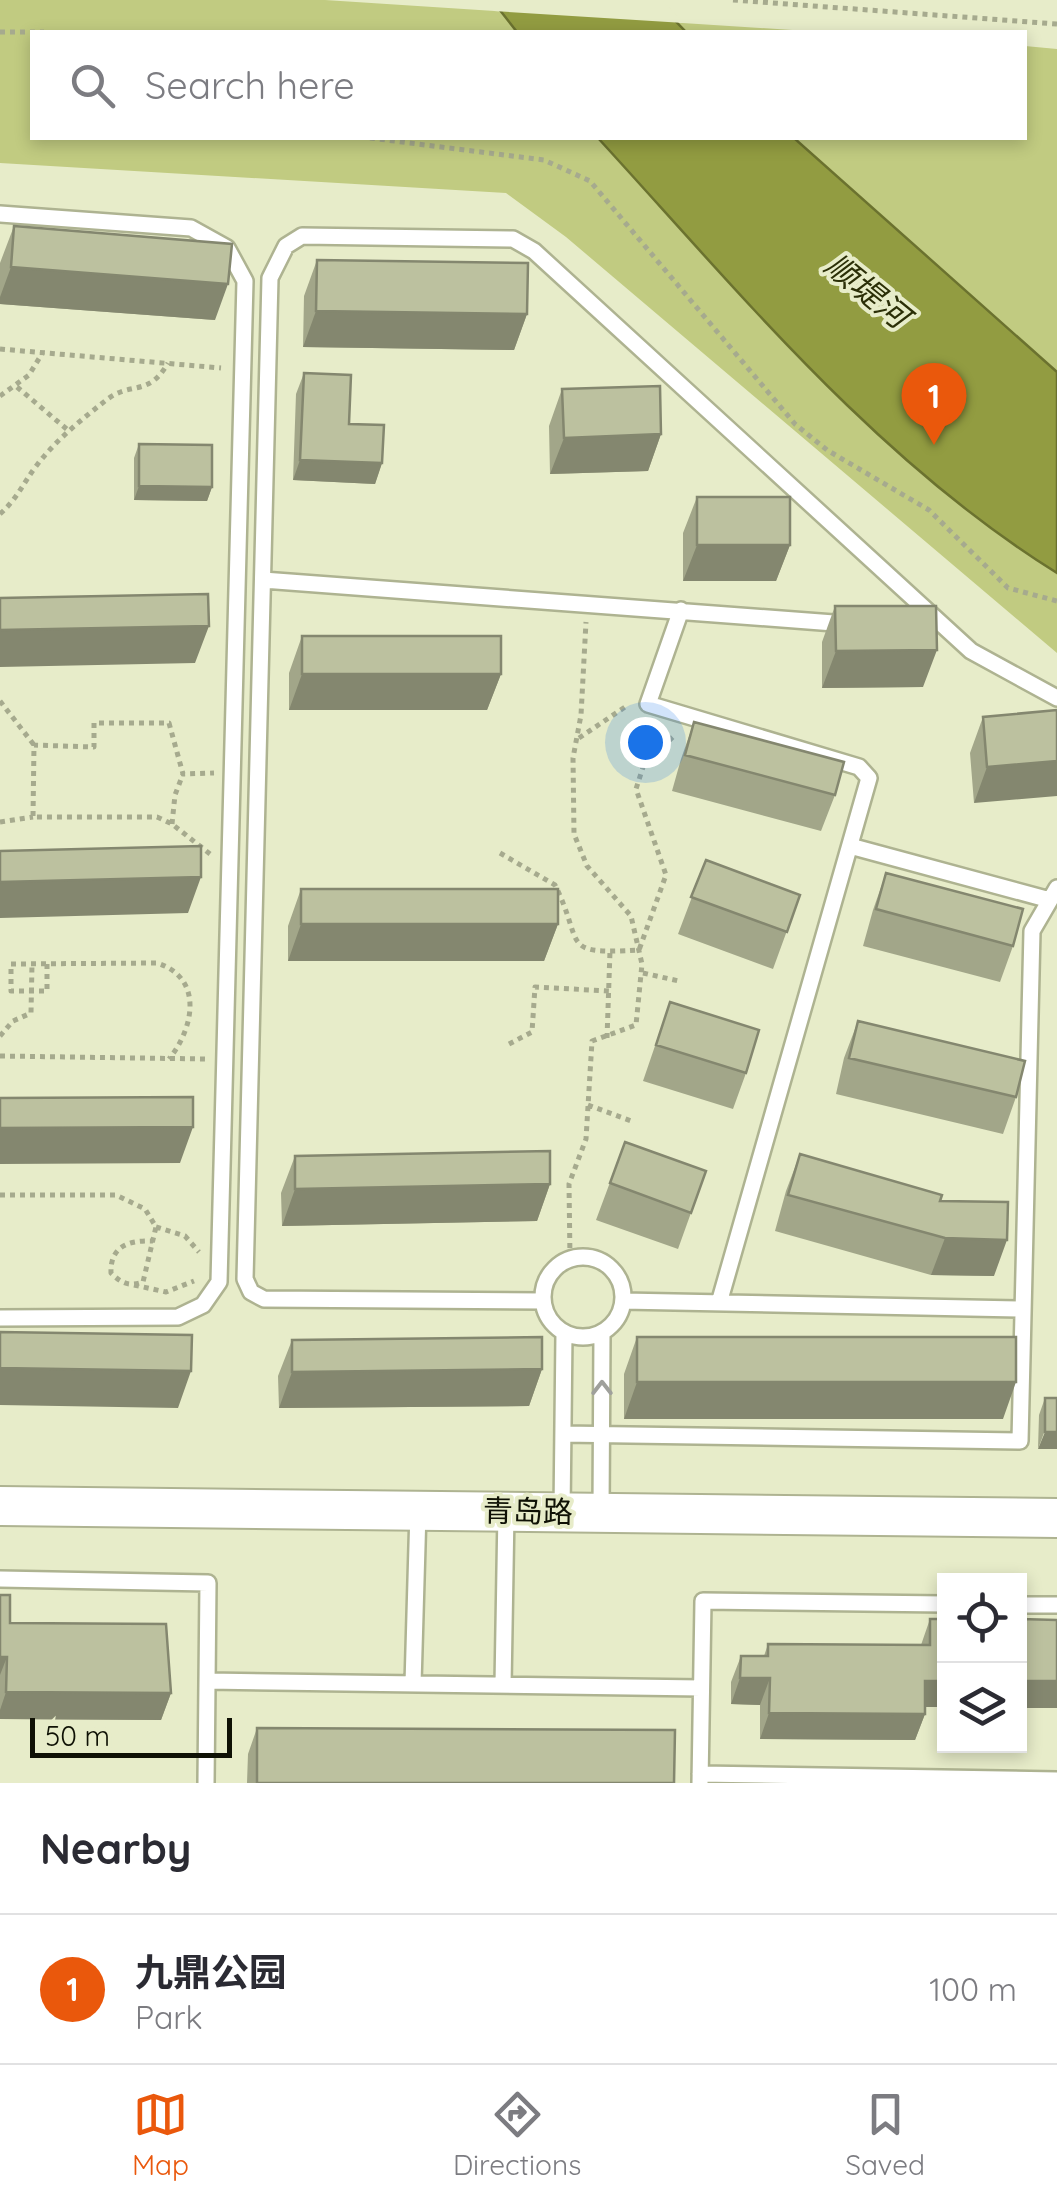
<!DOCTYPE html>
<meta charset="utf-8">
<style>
:root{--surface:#fff;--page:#f2f2f3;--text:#2b2b33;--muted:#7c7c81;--line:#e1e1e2;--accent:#ea580c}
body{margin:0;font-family:Quicksand,"Noto Sans SC",sans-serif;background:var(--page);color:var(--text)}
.controls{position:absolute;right:30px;bottom:30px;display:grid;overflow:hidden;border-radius:0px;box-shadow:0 5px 15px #0003}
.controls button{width:90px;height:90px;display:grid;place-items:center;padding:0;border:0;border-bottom:2px solid var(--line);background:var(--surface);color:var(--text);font:50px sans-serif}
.scale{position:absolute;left:30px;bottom:25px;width:202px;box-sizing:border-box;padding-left:10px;border:5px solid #0f1105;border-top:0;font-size:28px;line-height:35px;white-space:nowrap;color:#0f1105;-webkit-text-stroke:8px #e7ecc9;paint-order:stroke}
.you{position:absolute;left:645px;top:742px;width:35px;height:35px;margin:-25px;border:8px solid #fff;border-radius:50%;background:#1a73e8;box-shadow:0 0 0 15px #1a73e833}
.badge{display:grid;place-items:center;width:65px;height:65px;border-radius:50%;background:var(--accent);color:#fff;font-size:32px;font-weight:700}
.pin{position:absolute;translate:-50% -82px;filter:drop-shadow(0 2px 5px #0008)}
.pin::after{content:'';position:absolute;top:52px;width:35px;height:30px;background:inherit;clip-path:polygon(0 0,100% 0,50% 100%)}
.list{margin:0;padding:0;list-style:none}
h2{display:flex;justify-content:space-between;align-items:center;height:130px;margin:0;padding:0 40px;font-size:42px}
h2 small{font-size:32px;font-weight:400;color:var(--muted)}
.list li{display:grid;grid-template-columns:65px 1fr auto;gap:30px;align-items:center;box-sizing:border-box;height:150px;padding:0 40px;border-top:2px solid var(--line)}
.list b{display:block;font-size:38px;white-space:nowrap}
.list p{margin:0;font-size:32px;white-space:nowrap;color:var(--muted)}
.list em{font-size:32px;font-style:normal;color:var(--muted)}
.icon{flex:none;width:55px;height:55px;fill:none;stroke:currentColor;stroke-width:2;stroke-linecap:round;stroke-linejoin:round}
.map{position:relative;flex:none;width:1057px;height:1783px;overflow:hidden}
.search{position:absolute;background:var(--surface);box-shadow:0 5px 15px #0003;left:30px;right:30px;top:30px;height:110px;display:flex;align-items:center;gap:25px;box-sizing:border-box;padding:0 35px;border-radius:0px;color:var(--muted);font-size:38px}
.sheet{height:280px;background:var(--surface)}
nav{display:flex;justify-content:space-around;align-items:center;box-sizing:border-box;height:140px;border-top:2px solid var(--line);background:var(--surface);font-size:28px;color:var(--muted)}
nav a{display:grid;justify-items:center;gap:5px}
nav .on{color:var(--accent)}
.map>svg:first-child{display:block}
.green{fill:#c1cb81}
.water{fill:#929c41;stroke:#6b722f;stroke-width:2.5}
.pier{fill:#e7ecc9}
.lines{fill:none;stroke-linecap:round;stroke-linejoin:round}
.service-casing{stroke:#aeb391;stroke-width:20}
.tertiary-casing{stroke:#aeb391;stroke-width:42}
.path{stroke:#a6aa8e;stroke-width:5;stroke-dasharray:5 5;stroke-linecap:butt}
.service{stroke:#fff;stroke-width:15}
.tertiary{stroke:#fff;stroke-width:38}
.wall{fill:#a2a689}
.shaded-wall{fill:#84876f}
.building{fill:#bcc19f;stroke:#84876f;stroke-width:2.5}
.oneway{stroke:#9fa09b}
.labels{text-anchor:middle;stroke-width:8;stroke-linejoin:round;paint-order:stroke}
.street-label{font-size:30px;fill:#0f1105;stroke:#e7ecc9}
.water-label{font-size:32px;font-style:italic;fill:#2b2f07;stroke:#e7ecc9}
</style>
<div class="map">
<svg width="1057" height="1783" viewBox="0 0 1057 1783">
<rect width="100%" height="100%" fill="#e7ecc9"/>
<path class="green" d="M0,0H325L823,32H32V138H1024L1025,46L1057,49V653L566,237L506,193L0,163Z"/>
<path class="water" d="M492,0H655L686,32H517Z
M598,138H794L1057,372V573C877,461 740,293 598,138Z"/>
<path class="pier" d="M487,0H662L684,23L494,11Z"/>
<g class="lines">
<g class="service-casing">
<path id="service" d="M0,214L191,228L227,248L245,281L219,1282L203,1305L178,1317L0,1318
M263,580L847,624
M681,610L648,704L859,767L869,778L719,1303
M850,846L1050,900
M543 1297a40 40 0 1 1 80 0a40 40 0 1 1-80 0Z
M542,1301L264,1299L251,1292L245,1279L270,278L286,246L302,236L513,239L534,251L971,651L1057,698
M623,1301L1023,1309
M563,1434L1020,1441L1032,931L1057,888
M562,1513L564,1333
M601,1513L602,1333
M0,1579L208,1583L206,1783
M1020,1605H1057
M207,1681L701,1688
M413,1684L418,1511
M503,1685L506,1512
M700,1774L1057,1780
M700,1783L703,1601L944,1604"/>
</g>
<g class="tertiary-casing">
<path id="tertiary" d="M0,1506L1057,1518"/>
</g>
<path class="path" d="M733,0L1057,24
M0,32H44
M370,138L544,160L590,181L795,424L827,450L929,510L1008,588L1057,601
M0,349L221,368
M17,387L69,431
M0,396L29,375L43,352
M0,514C18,498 23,483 37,465C56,440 81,420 105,401C131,380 148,398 168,363
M0,701L34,745
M579,738L628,705
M0,822L33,817
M172,824L175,795L183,774
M500,853L555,885C585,945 558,955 639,950L666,875L636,789L644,764L675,735
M210,854L172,824L157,817H33L34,745L94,747V723H169L183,774L214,773
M47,964V991H11V964L157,963C204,978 194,1028 169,1059
M643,973L679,981
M0,1036L13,1021L31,1013L32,964
M607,1038L610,951
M509,1044L532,1032L535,987L609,991
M0,1056L207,1059
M588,1105L634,1122
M0,1195H116L145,1209L156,1227L143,1282C129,1287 121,1283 111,1273C110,1246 129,1240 153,1241
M156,1227L185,1236L199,1252
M570,1258L569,1184L586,1139L592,1041L636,1025L642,964L631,916L587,866L574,834L573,758L581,715L586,622
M134,1285L166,1292L194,1281"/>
<use href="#service" class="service"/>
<use href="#tertiary" class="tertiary"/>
</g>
<path class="wall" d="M14,226L215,320L0,304V263Z
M317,260L527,314L514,350L303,347L304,296Z
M304,373L382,463L375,484L293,480L296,394Z
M562,389L661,434L648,471L550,474L549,426Z
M139,444L212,487L207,501L134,500V458Z
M697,497L790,545L776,581H683V533Z
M835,606L923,687L822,688V642Z
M302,636L501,674L487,710H289V673Z
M1057,710L974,803L970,753L983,717Z
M694,722L835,795L821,831L672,791L681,759Z
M706,860L800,895L773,969L678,934Z
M886,873L1013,946L1000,982L863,946L873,910Z
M301,889L558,924L544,961H288V926Z
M670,1002L746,1073L733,1109L643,1081Z
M858,1021L1016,1097L1003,1134L836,1094L844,1058Z
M625,1142L706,1171L678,1249L596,1220Z
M800,1154L940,1201L994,1276L931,1275L775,1231L786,1191Z
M295,1156L550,1184L537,1221L282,1226L281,1193Z
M637,1337L1003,1419H624V1374Z
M292,1340L542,1369L529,1406L279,1408L278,1376Z
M1045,1398H1057L1038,1449L1039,1415Z
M0,1595L10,1623L171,1693L161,1720L0,1719Z
M930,1619H944L925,1707V1714L915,1740L760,1739V1705L731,1704V1682L741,1656H764L768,1644L921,1645Z
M257,1728L674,1783H247L248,1754Z"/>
<path class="shaded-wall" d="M11,267L228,284L215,320L0,304V297Z
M316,311L527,314L514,350L303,347Z
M661,434L648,471L550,474L564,438Z
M300,460L382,463L375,484L293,480Z
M139,486L212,487L207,501L134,500Z
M697,545H790L776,581H683Z
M209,626L195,663L0,667V630Z
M937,650L923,687L822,688L836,651Z
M302,674H501L487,710H289Z
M1057,761V796L974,803L987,767Z
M201,877L188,913L0,918V882Z
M301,924H558L544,961H288Z
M193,1127L180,1163L0,1164V1128Z
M550,1184L537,1221L282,1226L295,1189Z
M945,1238L1007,1240L994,1276L931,1275Z
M0,1368L191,1371L178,1408L0,1405Z
M542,1369L529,1406L279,1408L292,1372Z
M637,1382H1016L1003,1419H624Z
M1045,1432H1057V1449H1038Z
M0,1657H7L0,1675Z
M740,1678H770L760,1705L731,1704Z
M925,1681H944V1707H915Z
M1020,1681H1057V1708H1020Z
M6,1692L171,1693L161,1720L0,1719V1710Z
M769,1713L925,1714L915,1740L760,1739Z"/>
<path class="building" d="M14,226L232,244L228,284L11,267Z
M317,260L528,263L527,314L316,311Z
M304,373L351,375L349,424L384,425L382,463L300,460Z
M660,386L661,434L564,438L562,389Z
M139,444L212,445V487L139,486Z
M697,497H790V545H697Z
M208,594L209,626L0,630V598Z
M835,606H936L937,650L836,651Z
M302,636H501V674H302Z
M1057,710V761L987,767L983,717Z
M694,722L844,762L835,795L685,755Z
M201,846V877L0,882V851Z
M706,860L800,895L787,932L691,897Z
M886,873L1023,909L1013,946L876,909Z
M301,889H558V924H301Z
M670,1002L759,1030L746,1073L656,1045Z
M858,1021L1025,1061L1016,1097L849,1058Z
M193,1097V1127L0,1128V1098Z
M625,1142L706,1171L691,1213L610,1183Z
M550,1151V1184L295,1189V1156Z
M800,1154L942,1195L940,1201L1008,1202L1007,1240L945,1238L788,1195Z
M0,1332L192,1335L191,1371L0,1368Z
M542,1337V1369L292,1372V1340Z
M637,1337H1016V1382H637Z
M1045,1398H1057V1432H1045Z
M0,1595H10V1623L166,1624L171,1693L6,1692L7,1657H0Z
M930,1619H944V1681H925V1714L769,1713L770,1678H740L741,1656H768V1644L930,1645Z
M1020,1619L1057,1620V1681H1020Z
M257,1728L675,1730L674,1783H257Z"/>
<defs><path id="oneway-chevron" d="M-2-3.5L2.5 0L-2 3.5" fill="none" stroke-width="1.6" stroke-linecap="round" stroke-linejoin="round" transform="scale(2.5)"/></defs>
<use class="oneway" href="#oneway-chevron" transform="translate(602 1388) rotate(-90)"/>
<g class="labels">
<g class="street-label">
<text transform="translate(528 1512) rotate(1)" y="10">青岛路</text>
</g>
<g class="water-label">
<text transform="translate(867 291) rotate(39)" y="11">顺堤河</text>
</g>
</g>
</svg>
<div class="controls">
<button><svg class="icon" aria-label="locate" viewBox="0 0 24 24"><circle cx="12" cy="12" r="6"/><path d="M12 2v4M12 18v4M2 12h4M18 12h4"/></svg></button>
<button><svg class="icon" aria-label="layers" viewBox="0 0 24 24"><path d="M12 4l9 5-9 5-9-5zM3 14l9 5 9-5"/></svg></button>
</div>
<div class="scale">50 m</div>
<div class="you"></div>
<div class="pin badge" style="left:934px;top:445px">1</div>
<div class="search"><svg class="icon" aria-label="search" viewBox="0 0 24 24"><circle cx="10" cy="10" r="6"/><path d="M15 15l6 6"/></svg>Search here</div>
</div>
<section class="sheet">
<h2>Nearby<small></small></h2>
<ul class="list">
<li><span class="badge">1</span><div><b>九鼎公园</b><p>Park</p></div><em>100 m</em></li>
</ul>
</section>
<nav>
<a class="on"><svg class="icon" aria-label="map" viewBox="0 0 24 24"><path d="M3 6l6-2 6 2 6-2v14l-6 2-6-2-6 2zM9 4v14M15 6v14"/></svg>Map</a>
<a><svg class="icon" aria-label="directions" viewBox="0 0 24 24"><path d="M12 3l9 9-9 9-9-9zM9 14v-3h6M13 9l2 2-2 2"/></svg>Directions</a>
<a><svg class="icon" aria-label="saved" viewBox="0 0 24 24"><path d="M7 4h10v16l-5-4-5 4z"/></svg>Saved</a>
</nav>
